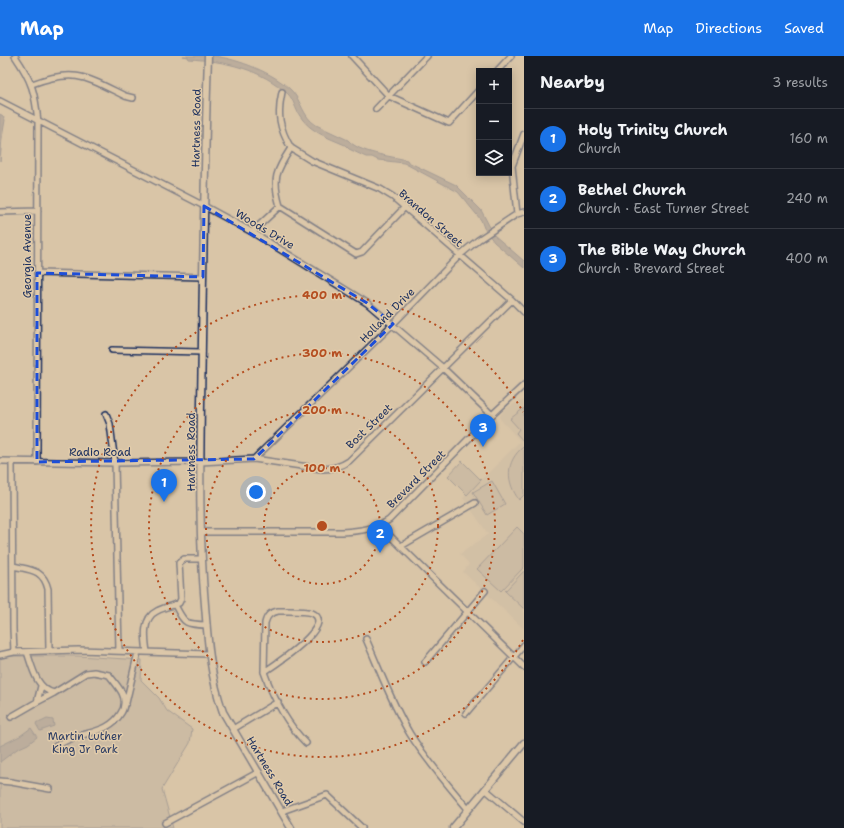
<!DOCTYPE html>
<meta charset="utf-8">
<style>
:root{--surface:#171b24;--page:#242831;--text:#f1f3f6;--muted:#9ea1a6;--line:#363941;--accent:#1a73e8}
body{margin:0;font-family:"Shantell Sans",sans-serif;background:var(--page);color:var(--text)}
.controls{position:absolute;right:12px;top:12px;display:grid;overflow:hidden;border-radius:0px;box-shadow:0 2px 10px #0003}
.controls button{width:36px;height:36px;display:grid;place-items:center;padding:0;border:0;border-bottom:1px solid var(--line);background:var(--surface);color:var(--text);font:20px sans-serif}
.you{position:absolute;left:256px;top:436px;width:14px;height:14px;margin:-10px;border:3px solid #fff;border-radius:50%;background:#1a73e8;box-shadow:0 0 0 6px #1a73e833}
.badge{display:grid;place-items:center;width:26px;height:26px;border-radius:50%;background:var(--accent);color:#fff;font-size:13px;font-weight:700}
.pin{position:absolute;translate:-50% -33px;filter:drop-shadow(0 1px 2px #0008)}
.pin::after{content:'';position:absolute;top:21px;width:14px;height:12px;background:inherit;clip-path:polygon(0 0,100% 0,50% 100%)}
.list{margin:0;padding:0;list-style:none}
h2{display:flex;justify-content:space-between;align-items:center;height:52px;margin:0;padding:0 16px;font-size:17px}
h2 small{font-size:13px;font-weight:400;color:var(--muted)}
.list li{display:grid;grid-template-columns:26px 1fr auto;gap:12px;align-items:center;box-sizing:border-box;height:60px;padding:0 16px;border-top:1px solid var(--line)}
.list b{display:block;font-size:15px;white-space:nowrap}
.list p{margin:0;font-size:13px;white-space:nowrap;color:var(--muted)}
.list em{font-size:13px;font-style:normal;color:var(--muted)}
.icon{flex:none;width:22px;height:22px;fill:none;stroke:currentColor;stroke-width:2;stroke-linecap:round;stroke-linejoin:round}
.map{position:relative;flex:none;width:524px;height:772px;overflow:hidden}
header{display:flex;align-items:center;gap:24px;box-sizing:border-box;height:56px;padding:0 20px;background:var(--accent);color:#fff}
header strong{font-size:19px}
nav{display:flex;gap:22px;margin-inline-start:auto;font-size:14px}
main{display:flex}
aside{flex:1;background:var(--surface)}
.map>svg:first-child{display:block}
.built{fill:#cbbaa2}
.green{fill:#bdaf9d;stroke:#6c6f7e}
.water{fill:#99918e;stroke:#676a7b}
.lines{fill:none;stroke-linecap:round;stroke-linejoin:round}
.minor-casing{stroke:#1b2f5e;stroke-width:8}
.major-casing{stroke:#1b2f5e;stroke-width:9}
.minor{stroke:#e1cbaa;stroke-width:5}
.major{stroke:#e1cbaa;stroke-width:6}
.marked{fill:none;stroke:#1d4ed8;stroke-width:3;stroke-dasharray:8 5;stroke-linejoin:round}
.ring{fill:none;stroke:#b54e20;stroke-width:2;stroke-dasharray:2 4}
.labels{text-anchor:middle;stroke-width:3;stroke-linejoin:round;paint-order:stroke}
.street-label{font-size:11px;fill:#1b2f5e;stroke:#e1cbaa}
.park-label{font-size:11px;fill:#2b3c64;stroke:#e1cbaa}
.centre{fill:#b54e20;stroke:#e1cbaa;stroke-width:2}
.ring-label{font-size:12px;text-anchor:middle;font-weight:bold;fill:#b54e20;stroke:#e1cbaa;stroke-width:3;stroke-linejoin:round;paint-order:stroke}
</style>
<header>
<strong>Map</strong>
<nav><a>Map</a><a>Directions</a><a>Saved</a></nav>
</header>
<main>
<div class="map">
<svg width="524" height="772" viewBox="0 0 524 772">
<rect width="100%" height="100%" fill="#d9c5a7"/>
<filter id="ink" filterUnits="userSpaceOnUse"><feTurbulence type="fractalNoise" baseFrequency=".025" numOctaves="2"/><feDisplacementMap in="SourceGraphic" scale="8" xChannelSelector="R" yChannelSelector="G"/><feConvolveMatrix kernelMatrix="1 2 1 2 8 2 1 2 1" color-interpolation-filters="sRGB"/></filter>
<g filter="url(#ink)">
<path class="built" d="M524,344V573L463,516L469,508L460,498L488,478L463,442L520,385L500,363V360L505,353L514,348Z"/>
<path class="green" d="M524,352V386L516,377L519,373L510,363Z
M523,391L524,393V439L519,444C506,426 505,406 523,391Z
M462,405L481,424L467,439L448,420Z
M492,425L505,448L487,459L473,436Z
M517,471L524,478V511L501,535L477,513Z
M524,515V553L505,535Z
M6,600H78L142,604L141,624L159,642L167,655L192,673L190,687L162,733L173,772H0V602Z"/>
<path class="water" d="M183,0C193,0 204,0 214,0C238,3 274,17 291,34C302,45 302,60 316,69L348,84C359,97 390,100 407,104L408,106L456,129L481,154L494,179L524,205V212L494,186L484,172L481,164L458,136L404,107L378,104L372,101H366L349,93L345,89C329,82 310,76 300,60C295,53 294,44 288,38C261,13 225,5 189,3L188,1Z
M0,58L3,60L5,64L2,82L0,105Z
M47,663L53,664L54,670L40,675L36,668L37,666H41Z
M31,672L37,681L28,688L17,693L0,706V690L20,680Z"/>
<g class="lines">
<g class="minor-casing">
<path id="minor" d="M15,0C32,25 35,36 38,66L37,406
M352,0L389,40L449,67L479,34
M497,15L511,0
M32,28C75,12 86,21 125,40L133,42
M0,45L204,150L252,176L367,247L443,312L492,359
M376,53L427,0
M291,92L312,105L380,133L393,141L512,244L524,256
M280,150L356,198L362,196L405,151
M0,156L38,155
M517,158L512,110L524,78
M252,176L280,150C272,123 276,115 291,92C279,72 277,58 282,36
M37,217L203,221
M112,294L202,296
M106,358L110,368L115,407L119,595
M254,403L393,268L460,199L478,184L517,158L524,156
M0,405L115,407L200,406L254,403L322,413C333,413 340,411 349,405L512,244
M12,406L13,573L14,596
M380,470L524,611
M201,476H342C360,475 375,473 389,464L492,359L524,329
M401,490L475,447
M13,510C30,514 43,513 48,533L49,595
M175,549C185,568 184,568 207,569
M278,555C287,555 304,554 312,557C338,568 273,610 264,616L265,567C267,559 270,557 278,555Z
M366,583C380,615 392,648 410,678C427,705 448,729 468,753
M27,596C32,610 36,633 54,637L86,617L94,616L109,619C113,624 120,633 122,637C125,643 125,651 121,657C111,674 94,675 76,681C69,683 63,686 56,690
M147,596C145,583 142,562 157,555C164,551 172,550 179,547L181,543L179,507L184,503H202
M0,599L14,596L78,594L209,598
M425,606L485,535
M264,616C273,641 287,668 306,687
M37,646L54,637
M126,647L138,596
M466,657L524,589
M11,661L37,646L41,630
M233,673L278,646
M0,725L11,726L50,733
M485,733L524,766
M282,755L327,739L362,772
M165,767L259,716"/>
</g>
<g class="major-casing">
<path id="major" d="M208,0C204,116 203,232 201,347C200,415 199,482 205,549C208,588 210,619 223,656L291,772
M453,772L524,687"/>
</g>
<use href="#minor" class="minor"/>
<use href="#major" class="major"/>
</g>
</g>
<path d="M0 0H524V772H0ZM204,150L367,247L393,268L254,403L37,406V217L203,221Z" fill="#d9c5a7" fill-opacity=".55" fill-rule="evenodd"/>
<path class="marked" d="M204,150L367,247L393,268L254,403L37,406V217L203,221Z"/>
<g class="ring">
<circle cx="322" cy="470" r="58"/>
<circle cx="322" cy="470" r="116"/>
<circle cx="322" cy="470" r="173"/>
<path d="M523 584A231 231 0 1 1 523 356"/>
</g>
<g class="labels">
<g class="street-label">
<text transform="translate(196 72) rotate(-89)" y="4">Hartness Road</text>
<text transform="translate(431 162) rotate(41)" y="4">Brandon Street</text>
<text transform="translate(265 173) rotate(31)" y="4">Woods Drive</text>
<text transform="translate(27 200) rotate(-90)" y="4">Georgia Avenue</text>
<text transform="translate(387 259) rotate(-45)" y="4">Holland Drive</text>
<text transform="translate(369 370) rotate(-44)" y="4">Bost Street</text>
<text x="100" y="400">Radio Road</text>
<text transform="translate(191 396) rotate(-90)" y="4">Hartness Road</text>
<text transform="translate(416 423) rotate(-45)" y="4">Brevard Street</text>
<text transform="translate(270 715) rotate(59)" y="4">Hartness Road</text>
</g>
<g class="park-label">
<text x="85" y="684">Martin Luther<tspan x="85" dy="13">King Jr Park</tspan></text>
</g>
</g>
<circle cx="322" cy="470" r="6" class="centre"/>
<g class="ring-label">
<text x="322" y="243">400 m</text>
<text x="322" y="301">300 m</text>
<text x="322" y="358">200 m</text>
<text x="322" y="416">100 m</text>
</g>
</svg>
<div class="controls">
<button>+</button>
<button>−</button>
<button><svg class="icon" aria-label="layers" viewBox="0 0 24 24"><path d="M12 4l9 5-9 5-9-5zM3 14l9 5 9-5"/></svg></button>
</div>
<div class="you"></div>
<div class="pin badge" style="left:164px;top:446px">1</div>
<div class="pin badge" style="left:380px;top:497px">2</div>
<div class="pin badge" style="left:483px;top:391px">3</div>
</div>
<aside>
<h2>Nearby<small>3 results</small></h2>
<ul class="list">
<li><span class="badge">1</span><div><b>Holy Trinity Church</b><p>Church</p></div><em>160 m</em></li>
<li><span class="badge">2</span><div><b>Bethel Church</b><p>Church · East Turner Street</p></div><em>240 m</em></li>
<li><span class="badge">3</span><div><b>The Bible Way Church</b><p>Church · Brevard Street</p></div><em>400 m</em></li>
</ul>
</aside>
</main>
